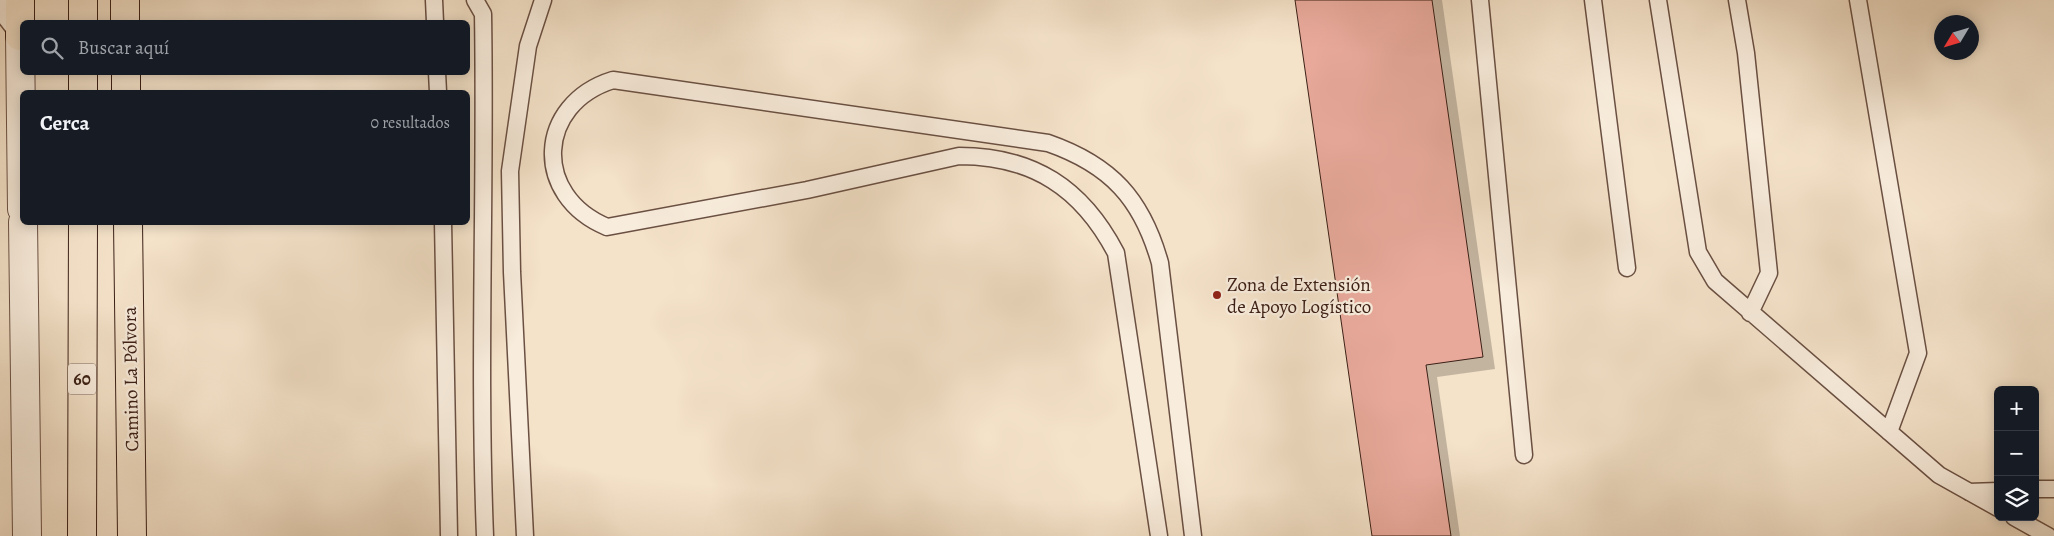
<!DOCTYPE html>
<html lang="es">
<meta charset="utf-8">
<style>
:root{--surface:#171b24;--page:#20242c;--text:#f1f3f6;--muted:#9ea1a6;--line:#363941}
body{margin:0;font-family:Alegreya,serif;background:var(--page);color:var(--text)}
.controls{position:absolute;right:15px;bottom:15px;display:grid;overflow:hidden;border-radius:8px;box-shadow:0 2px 12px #0003}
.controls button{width:45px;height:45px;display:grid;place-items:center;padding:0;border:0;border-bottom:1px solid var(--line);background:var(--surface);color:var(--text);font:25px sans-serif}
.compass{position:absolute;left:1934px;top:15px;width:45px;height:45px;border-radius:50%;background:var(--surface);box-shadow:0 2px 12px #0003;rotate:232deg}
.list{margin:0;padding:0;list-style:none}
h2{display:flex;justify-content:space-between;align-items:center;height:65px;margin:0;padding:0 20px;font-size:21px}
h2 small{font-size:16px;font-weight:400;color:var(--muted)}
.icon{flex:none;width:28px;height:28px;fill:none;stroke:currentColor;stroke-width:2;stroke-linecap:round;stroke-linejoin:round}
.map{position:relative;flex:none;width:2054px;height:536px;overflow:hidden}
.search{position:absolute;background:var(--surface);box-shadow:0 2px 12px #0003;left:20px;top:20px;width:450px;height:55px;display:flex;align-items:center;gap:12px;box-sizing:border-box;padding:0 18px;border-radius:8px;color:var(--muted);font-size:19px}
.panel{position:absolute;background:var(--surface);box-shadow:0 2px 12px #0003;left:20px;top:90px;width:450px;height:135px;border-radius:8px}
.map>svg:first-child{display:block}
.shadow{fill:#0003}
.building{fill:#e8a99b;stroke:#3c2016}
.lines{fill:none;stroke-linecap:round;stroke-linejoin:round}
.lane-casing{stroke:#6a5043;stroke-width:19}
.street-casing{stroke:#6a5043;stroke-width:30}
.highway-casing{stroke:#3c2016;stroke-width:30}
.lane{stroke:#f8ecdc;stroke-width:16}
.street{stroke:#f8ecdc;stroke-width:28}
.highway{stroke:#f4e2c9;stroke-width:28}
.poi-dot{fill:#8f2418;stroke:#f8ecdc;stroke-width:2}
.labels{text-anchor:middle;stroke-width:4.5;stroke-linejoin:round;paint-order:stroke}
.shield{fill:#f8ecdc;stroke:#745d51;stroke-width:1}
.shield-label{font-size:18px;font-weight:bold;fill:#3c2016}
.poi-label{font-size:19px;fill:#3c2016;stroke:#f8ecdc;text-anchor:start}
.street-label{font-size:19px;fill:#3c2016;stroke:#f8ecdc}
</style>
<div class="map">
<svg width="2054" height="536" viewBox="0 0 2054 536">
<rect width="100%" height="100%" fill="#f4e2c9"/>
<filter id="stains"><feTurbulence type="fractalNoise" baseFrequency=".004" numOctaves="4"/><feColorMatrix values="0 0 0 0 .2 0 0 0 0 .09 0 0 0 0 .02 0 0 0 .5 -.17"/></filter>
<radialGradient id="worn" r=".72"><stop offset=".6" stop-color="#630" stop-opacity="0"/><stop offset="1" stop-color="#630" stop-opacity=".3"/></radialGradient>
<path class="shadow" d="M1296,0H1442L1495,369L1437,377L1460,536H1373Z"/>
<path class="building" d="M1295,0H1432L1483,357L1426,365L1451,536H1372Z"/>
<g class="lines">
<g class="lane-casing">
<path id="lane" d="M434,0L435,22
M475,0L483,14C486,188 478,362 485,536
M1480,0L1524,455
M1593,0L1627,268
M1658,0L1698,252L1715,281L1939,475L1998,508
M1737,0L1746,53L1769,273L1750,313
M1858,0L1918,353L1889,432
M0,4L3,14L20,36
M437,72L438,92
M443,222L449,536
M2035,489H2054
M1969,492L1998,491
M2014,517L2048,536
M525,536L512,272L510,171L528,46L543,0
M1159,536L1116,253C1082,188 1033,156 959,156L807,190L607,227C532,196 536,104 613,80L1048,143C1111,165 1142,199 1160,263L1193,536"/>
</g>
<g class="street-casing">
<path id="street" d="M20,36L22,209
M23,222L27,536"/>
</g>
<g class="highway-casing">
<path id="highway" d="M125,0V22
M83,22V0
M20,36V0
M126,72V92
M83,92V72
M128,222L132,536
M82,536L83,222"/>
</g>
<use href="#lane" class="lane"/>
<use href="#street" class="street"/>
<use href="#highway" class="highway"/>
</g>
<circle class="poi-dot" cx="1217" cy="295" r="5"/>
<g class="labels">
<rect class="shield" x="68" y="363.5" width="28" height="31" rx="4"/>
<g class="shield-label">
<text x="82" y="385">60</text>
</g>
<g class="poi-label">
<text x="1227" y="291">Zona de Extensión<tspan x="1227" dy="22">de Apoyo Logístico</tspan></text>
</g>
<g class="street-label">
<text transform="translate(130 379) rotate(-91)" y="7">Camino La Pólvora</text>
</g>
</g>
<rect width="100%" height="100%" filter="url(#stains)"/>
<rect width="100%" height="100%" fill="url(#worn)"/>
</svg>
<div class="controls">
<button>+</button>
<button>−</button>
<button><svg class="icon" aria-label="layers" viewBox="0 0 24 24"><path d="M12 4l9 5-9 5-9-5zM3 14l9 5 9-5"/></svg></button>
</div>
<svg class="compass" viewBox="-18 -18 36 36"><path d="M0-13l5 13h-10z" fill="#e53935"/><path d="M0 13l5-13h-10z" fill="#9ea1a6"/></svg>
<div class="search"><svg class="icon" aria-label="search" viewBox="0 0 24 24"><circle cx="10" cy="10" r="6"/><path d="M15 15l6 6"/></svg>Buscar aquí</div>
<section class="panel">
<h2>Cerca<small>0 resultados</small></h2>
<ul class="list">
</ul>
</section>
</div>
